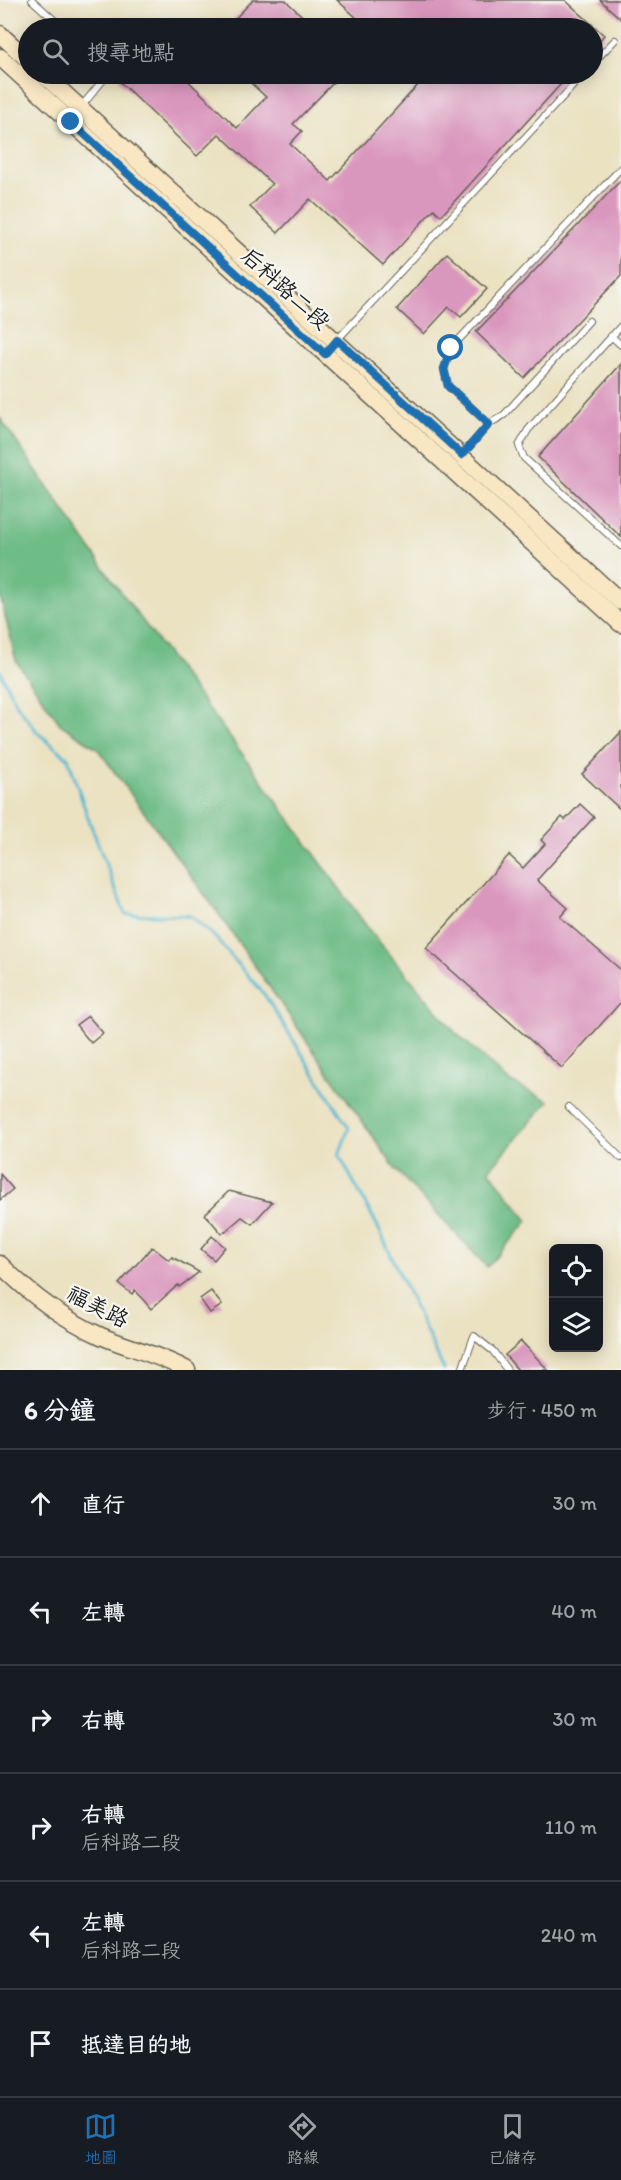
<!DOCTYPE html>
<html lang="zh-TW">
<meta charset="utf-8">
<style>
:root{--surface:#171b24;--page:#242831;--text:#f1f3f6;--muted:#9ea1a6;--line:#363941;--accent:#1f6fb2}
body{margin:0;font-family:Itim,"LXGW WenKai TC",sans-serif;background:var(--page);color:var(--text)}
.controls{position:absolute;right:18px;bottom:18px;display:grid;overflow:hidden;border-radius:9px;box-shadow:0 3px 15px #0003}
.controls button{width:54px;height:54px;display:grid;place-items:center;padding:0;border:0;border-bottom:2px solid var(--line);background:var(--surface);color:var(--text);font:30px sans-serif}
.stop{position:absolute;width:18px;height:18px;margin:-14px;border:4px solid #1f6fb2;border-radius:50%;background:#fff}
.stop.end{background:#1f6fb2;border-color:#fff;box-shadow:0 2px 6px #0008}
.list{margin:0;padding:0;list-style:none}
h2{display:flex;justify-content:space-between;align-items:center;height:78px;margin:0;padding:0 24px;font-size:26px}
h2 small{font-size:20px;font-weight:400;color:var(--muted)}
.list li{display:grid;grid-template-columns:39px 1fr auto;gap:18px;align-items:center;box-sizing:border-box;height:108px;padding:0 24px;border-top:2px solid var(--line)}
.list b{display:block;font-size:22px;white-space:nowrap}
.list p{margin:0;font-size:20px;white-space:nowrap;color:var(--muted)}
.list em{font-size:20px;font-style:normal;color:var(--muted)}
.icon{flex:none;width:33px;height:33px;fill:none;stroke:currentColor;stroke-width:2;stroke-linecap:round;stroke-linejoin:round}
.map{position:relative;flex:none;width:621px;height:1370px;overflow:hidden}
.search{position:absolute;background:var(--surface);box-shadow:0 3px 15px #0003;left:18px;right:18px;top:18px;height:66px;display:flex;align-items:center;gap:15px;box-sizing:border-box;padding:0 21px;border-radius:33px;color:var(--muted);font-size:22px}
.sheet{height:726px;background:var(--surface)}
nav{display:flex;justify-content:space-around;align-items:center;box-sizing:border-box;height:84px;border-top:2px solid var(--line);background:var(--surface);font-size:16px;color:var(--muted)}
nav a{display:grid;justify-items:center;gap:3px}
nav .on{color:var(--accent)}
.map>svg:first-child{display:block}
.forest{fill:#6ebc86;stroke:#456c51;stroke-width:1.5}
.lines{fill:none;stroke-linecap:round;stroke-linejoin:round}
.stream{stroke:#51b7d0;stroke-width:3}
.building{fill:#da97be}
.lane-casing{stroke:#646156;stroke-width:8}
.secondary-casing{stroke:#646156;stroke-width:19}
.lane{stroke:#fff;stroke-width:6}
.secondary{stroke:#f9e7c3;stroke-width:16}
.route{stroke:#1f6fb2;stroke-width:8}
.labels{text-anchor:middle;stroke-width:4.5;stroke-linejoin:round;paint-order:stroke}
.street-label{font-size:22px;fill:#1c1c1c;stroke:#f6f6f2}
</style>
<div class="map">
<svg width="621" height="1370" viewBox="0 0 621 1370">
<rect width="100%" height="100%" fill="#f6f6f2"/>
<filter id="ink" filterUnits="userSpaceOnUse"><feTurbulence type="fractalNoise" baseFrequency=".0167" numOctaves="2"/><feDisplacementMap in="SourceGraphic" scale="12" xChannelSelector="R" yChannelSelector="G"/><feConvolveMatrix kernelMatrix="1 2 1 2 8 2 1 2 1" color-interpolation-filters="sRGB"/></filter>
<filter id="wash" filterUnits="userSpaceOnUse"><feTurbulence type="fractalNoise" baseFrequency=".008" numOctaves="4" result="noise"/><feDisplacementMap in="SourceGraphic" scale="24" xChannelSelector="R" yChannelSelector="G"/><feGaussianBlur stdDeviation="1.35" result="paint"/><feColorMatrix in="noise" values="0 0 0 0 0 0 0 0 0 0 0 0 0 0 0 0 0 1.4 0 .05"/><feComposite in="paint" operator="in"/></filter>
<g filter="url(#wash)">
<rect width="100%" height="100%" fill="#ebe2c2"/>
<path class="forest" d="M0,418L112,580L249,763L370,931L455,1032L509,1081L549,1101L489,1170L528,1221L487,1267L396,1170L218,913L97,748L60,724L16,661L0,596Z"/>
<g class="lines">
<path class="stream" d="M0,671L16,704L38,733L68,758L87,815L125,914L190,916L213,935L264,994L349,1128L339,1155L377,1225L444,1370"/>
</g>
<g id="blocks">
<path class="building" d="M253,0H285L315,28H226Z
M337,0H565L604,35L592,49V28H368Z
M600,0H621V19Z
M125,74H181L237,128L266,97L241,74H342L293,124L302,131L290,144L330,181L428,74H570L441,216L434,209L383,265L310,199L278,233L250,207L272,184L219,134L197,156L118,80Z
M621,180V276L524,378L476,332Z
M447,253L487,289L461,317L449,307L424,334L397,309Z
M621,364V537L538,457Z
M621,732V810L582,774Z
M580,804L594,817L537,880L568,908L560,917L621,970V1002L562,1068L426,948L509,855L523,868L545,844L541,840L562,817L565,820Z
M88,1016L103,1033L91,1043L76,1025Z
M0,1174L13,1189L0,1200Z
M229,1191L272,1202L252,1224L242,1217L222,1234L205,1214Z
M212,1236L225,1247L214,1260L201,1249Z
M152,1247L169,1260L172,1257L199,1272L179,1287L178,1285L151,1309L135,1290L132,1294L119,1284Z
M211,1291L222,1305L210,1313L200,1299Z
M521,1341L548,1370H518L505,1355Z"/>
</g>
</g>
<g filter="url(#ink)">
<use href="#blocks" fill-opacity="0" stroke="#646156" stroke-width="1.5"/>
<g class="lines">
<g class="lane-casing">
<path id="lane" d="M32,0L63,28
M592,64L615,40
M81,107L108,74
M621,326L528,430L519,446L524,458L621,546
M611,336L621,345
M337,340L584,74
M489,424L448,386L444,369L451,348L621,168
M462,455L489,424L504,415L589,321
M569,1107L621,1158
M462,1370L474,1336L493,1351L507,1370"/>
</g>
<g class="secondary-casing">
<path id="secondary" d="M0,34L28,60
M0,57L621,624
M43,74L621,602
M0,1264C29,1294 63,1319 101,1336C129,1348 160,1355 187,1370"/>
</g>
<use href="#lane" class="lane"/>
<use href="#secondary" class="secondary"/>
</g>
</g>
<g class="lines" filter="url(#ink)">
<path class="route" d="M71,122L325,354L337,340L462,455L489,424L448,386L444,369L451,348"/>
</g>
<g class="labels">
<g class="street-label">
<text transform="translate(286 288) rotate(42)" y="8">后科路二段</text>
<text transform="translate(98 1306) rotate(27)" y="8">福美路</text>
</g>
</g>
</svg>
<div class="controls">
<button><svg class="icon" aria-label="locate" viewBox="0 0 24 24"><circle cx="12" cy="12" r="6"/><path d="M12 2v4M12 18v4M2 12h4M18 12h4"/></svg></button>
<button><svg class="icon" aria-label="layers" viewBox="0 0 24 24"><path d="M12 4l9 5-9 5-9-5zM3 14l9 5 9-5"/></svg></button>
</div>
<div class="stop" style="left:451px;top:348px"></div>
<div class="stop end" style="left:71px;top:122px"></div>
<div class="search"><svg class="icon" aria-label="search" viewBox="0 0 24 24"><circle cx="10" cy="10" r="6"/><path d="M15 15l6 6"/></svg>搜尋地點</div>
</div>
<section class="sheet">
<h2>6 分鐘<small>步行 · 450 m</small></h2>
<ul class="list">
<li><svg class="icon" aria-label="ahead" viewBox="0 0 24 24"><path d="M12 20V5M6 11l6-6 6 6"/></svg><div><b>直行</b></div><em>30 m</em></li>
<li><svg class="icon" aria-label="left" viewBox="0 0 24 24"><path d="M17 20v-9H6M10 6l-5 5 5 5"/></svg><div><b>左轉</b></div><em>40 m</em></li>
<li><svg class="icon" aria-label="right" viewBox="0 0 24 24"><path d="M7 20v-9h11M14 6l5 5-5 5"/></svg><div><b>右轉</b></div><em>30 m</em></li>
<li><svg class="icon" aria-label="right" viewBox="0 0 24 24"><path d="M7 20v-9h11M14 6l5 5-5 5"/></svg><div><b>右轉</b><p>后科路二段</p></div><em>110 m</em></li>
<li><svg class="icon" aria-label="left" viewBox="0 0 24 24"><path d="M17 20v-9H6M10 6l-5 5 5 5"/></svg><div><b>左轉</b><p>后科路二段</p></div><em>240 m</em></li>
<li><svg class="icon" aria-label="arrive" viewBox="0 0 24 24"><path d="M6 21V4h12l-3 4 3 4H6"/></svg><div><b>抵達目的地</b></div></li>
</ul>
</section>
<nav>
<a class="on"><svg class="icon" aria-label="map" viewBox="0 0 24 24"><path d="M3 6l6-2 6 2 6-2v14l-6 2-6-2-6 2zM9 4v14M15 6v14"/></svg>地圖</a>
<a><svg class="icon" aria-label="directions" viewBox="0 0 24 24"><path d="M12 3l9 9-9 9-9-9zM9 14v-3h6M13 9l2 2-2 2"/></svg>路線</a>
<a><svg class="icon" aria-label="saved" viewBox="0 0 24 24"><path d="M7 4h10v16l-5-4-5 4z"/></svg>已儲存</a>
</nav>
